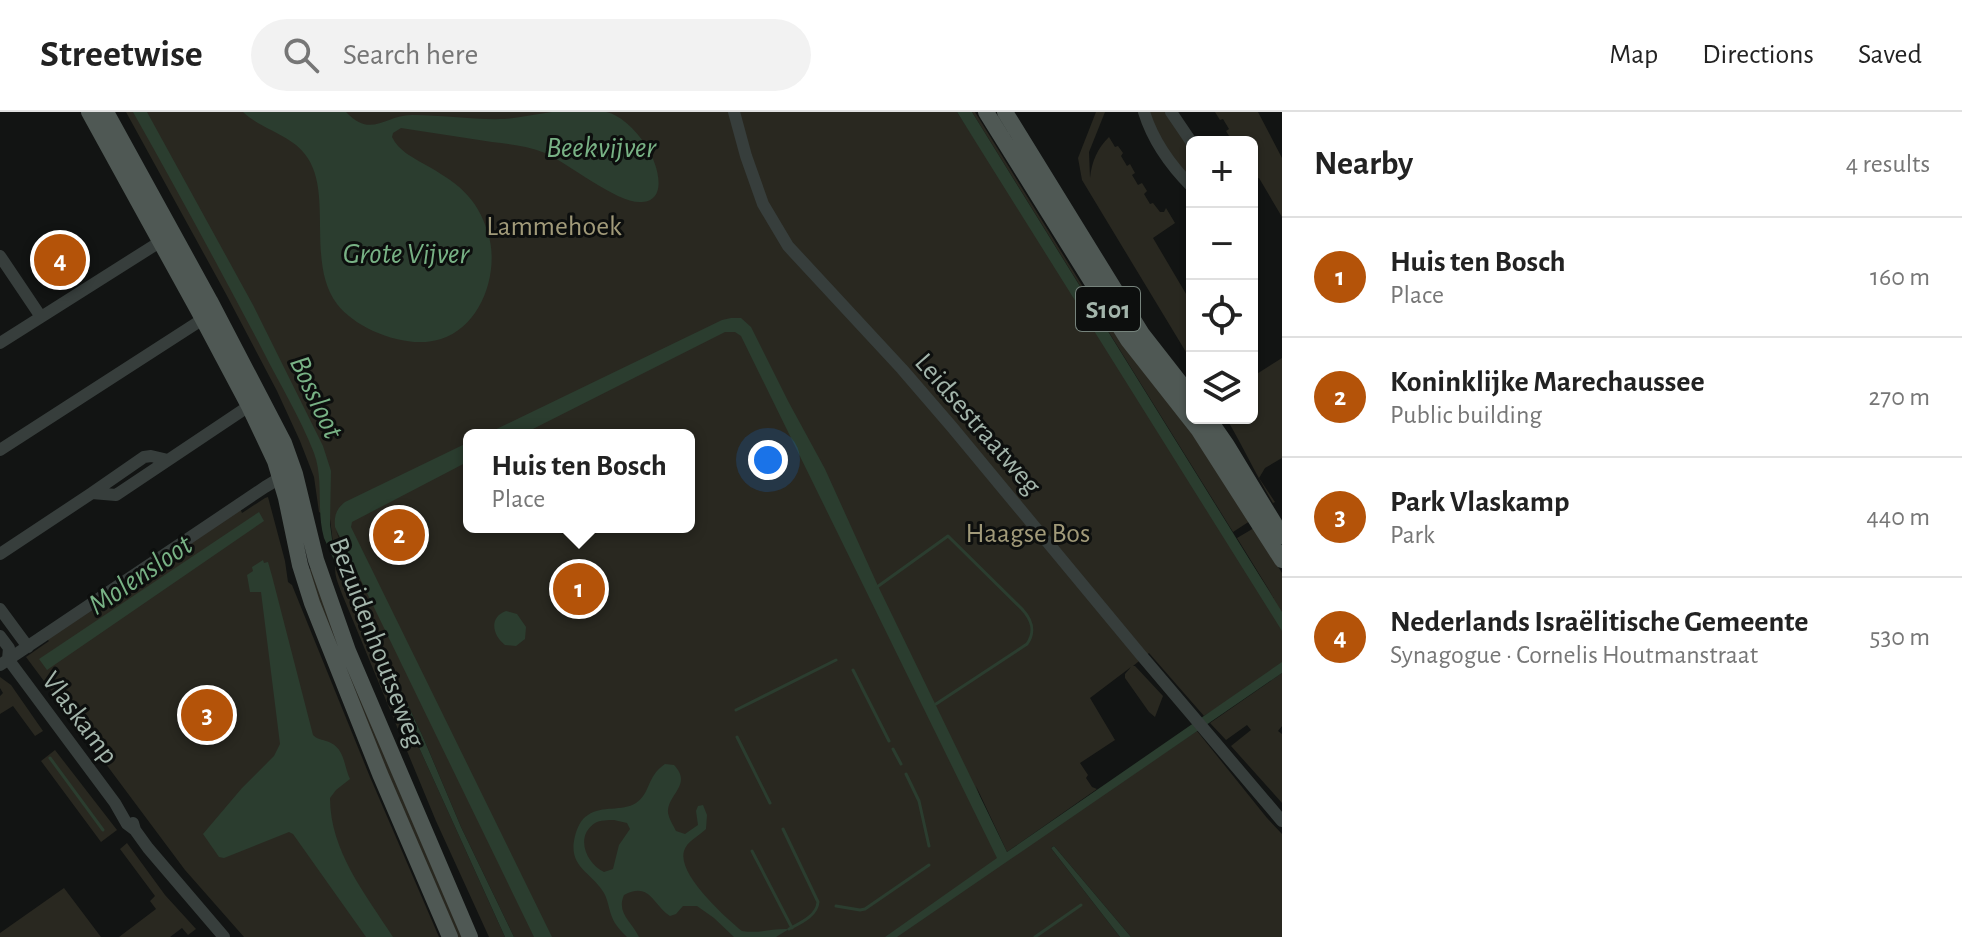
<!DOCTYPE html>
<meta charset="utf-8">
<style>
:root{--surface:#fff;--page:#f2f2f2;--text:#222;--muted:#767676;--line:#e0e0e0;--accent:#b45309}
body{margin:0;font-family:"Alegreya Sans",sans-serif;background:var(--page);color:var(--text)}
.controls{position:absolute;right:24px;top:24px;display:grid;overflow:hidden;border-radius:12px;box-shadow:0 2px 6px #0004}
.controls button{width:72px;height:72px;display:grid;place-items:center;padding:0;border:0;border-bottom:2px solid var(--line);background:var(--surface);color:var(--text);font:40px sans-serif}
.you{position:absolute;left:768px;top:348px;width:28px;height:28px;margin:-20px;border:6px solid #fff;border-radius:50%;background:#1a73e8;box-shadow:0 0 0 12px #1a73e833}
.badge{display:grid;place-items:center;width:52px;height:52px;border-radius:50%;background:var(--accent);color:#fff;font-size:26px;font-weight:700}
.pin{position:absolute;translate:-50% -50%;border:4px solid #fff;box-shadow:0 2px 8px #0006}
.popup{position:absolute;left:463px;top:317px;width:232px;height:104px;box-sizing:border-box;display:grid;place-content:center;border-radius:12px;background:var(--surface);filter:drop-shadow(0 2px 6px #0005);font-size:26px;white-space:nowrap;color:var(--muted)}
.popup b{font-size:30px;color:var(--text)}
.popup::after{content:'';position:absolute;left:50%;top:100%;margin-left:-16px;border:16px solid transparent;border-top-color:var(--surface)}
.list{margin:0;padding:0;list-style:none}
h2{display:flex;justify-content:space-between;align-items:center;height:104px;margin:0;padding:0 32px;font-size:34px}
h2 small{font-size:26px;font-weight:400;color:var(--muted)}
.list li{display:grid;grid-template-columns:52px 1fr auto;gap:24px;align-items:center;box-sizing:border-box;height:120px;padding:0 32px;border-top:2px solid var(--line)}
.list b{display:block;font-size:30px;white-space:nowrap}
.list p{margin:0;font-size:26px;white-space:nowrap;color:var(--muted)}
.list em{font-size:26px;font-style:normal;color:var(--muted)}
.icon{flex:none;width:44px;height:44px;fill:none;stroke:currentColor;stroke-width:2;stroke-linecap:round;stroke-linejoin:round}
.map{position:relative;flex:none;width:1282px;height:825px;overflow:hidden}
header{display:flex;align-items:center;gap:48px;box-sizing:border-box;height:112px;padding:0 40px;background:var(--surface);border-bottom:2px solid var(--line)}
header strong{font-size:38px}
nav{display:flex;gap:44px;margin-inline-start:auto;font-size:28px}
.search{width:560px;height:72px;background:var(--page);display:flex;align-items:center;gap:20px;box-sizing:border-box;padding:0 28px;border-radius:44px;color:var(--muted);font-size:30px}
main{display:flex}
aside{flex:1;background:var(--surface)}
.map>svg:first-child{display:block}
.green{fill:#292820;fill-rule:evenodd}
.water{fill:#2b3d2f;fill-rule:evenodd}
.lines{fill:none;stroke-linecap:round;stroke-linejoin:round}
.stream{stroke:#2b3d2f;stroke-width:3}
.minor{stroke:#373e3c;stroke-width:12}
.major{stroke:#4f5854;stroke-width:16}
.labels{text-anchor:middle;stroke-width:6;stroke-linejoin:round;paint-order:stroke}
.shield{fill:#0d0f0e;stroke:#76837c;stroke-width:2}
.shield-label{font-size:26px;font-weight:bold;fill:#a3b5ab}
.park-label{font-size:28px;fill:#a19a79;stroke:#0d0f0e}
.street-label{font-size:28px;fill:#a3b5ab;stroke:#0d0f0e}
.water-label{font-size:30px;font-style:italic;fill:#78b285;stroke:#0d0f0e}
</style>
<header>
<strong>Streetwise</strong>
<div class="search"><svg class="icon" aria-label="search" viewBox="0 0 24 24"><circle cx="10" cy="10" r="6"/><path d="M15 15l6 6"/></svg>Search here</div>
<nav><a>Map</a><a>Directions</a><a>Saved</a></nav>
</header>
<main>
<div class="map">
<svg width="1282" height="825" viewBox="0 0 1282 825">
<rect width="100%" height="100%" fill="#121413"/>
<path class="green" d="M126,0H957L1274,486L1237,426L1254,416L1282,461V555L1204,604L1149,541L1133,554H1135L1163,584L1155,605L1149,600L1125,566V562L1131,555L1090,586L1115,628L1080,651L1088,663L1086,666L1092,675L1097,677L1007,740L976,674L1003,750L1197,619L1267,706L1282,722V825H1131L1054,734L1051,736L1120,825H514L461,715L423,625L340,449L339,444H349L336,419L339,426L333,431L330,407L319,400L314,365L300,329L277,279L226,182ZM469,323H689V415H469Z
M972,0H975L1083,175L1095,187L1186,311L1250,409L1233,420Z
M1096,0H1105L1089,40L1090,66C1092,49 1097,37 1109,25L1115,35L1118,34L1123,41L1121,44L1127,54L1130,52L1135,61L1132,63L1138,73L1142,71L1147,79L1144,82L1150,92L1153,91L1160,100H1164L1166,96L1175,111L1153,126L1192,192V250L1082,68L1078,46Z
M1147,0H1167L1192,37V70L1170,45Z
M1215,0H1258L1282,46V105L1259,66L1252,68V30H1237L1234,26L1231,27L1226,19L1229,17L1223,7L1220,8Z
M1282,246V346L1265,356L1259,366L1275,390L1273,391C1256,363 1243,334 1226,306H1252V265Z
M268,385L285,449L288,470L292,473L370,665L439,825H244L185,758L26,545L49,529L47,527L240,396L242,401L265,386Z
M336,452L505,825H489L436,709L342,482C339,473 333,462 336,452Z
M310,457H313L466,825H456L382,654L307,458Z
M1282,561V614L1278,619L1282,622V691L1231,634L1251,618L1247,613L1226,628L1210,611Z
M0,565L11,573L43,619L35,624L13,594L0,602V584L3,581L0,576Z
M55,638L117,718L101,730L41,649Z
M127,731L165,783L196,817L188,823L182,816L170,825H119L156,797L150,789L155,784L120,737Z
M64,776L101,825H0V821Z"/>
<path class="water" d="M133,0H147L253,193L323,334L331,359L330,412L332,427L340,449L423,625L461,715L514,825H505L324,426C316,398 324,368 314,341C300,305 279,271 262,237C220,157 177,78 133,0Z
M243,0H346C371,27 385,3 412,3C443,3 473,8 504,7C520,6 535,2 552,0C564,0 576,0 588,0C594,0 601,0 606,0C622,3 639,22 647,35C656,49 670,88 642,90C617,92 570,52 545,41C528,34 510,32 492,30C462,25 431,21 401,16L393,21L392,25C399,39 412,45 424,52C456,70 477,84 488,121C500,159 482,214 441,227C408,238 357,218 337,192C306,151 333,82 307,45C293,23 262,18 243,0Z
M957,0H972L1282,500V519Z
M731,206H741L751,215L788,289L825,357L878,474L1007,740L1282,550V561L897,825H885L997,746L741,224L735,220H725L521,323H484L722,208Z
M469,330V349L352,410L351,415L552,825H534L335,415C334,404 336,397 345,390Z
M259,400L264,409L47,558L39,547Z
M263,448L264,451L268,450L272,464L313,623C319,629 324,627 331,631C345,638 344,655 350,667L336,678L330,686C330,739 366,783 393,825H366L293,722L289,720L224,746L219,745L203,722L242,676L274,644L280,632L261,480H250L247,463L253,459L252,455Z
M506,499L517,502L526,515L525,527L516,534L505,533C492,523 489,505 506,499Z
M665,652L674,653C693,673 667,682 668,701C669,707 673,713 676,719L685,722L698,713L696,699L698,694L703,693L707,703L706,717C699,724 687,729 684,739C677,762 725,805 742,819C760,822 771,816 789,817L776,825H734L714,806L697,794H683L676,802L670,804C653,793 650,769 624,783C616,801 632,810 639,825H627C621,819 615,813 612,805C609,798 608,788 604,781C592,760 567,755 575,724C577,716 581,707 588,703C602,693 622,700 636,691C651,681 646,665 665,652ZM614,708L627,711L630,717L619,733L613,757L604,760C587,752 574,725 595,711C600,708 608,708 614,708Z
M1054,734L1131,825H1120L1051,736Z"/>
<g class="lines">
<path class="stream" d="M877,475L948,424L1022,497C1032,508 1036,519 1027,532L936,592
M853,558L889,629
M736,598L836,548
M737,625L770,691
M893,637L901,652
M50,646L103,718
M906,662L919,689L929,734
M783,717L818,790C817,804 800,811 789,817
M752,739L792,816
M836,794L860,798L865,797L929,753
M1035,825L1081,793"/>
<path class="minor" d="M734,0L746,44L763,92L788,134L902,257L952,315L1141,543L1282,709
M1144,0C1153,29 1171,54 1192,75
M1171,0L1192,31
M0,144L41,205
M0,231L166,126
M0,338L203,207
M92,381L144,345L151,344L168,348
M0,442L92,381L116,383L249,294
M0,497L28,535
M0,524L9,536L8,547
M8,547L115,691L127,712L135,718
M0,553L265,375L280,366L288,364
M133,711L135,718L148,736L224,825"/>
<path class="major" d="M89,0L198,198L249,294L275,349L286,386L300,453L312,491L380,662L450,825
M106,0L210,189L284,331L295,362L316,448L348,539L470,825
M986,0L1128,228L1198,317L1282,448
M1005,0L1142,222L1192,286
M1208,306L1226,332L1282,424"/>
</g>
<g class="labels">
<rect class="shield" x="1076" y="175" width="64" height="44" rx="6"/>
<g class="shield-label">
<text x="1108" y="206">S101</text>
</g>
<g class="park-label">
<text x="554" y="123">Lammehoek</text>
<text x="1028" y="430">Haagse Bos</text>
</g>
<g class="street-label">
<text transform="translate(979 311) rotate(49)" y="10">Leidsestraatweg</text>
<text transform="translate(378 530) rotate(69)" y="10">Bezuidenhoutseweg</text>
<text transform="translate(81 605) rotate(53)" y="10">Vlaskamp</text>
</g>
<g class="water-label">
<text x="601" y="45">Beekvijver</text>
<text x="406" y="151">Grote Vijver</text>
<text transform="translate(317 285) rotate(65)" y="10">Bossloot</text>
<text transform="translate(140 462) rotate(-34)" y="10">Molensloot</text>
</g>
</g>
</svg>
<div class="controls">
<button>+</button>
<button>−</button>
<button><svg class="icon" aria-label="locate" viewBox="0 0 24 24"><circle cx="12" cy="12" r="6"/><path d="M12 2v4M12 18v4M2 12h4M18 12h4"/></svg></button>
<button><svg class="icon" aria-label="layers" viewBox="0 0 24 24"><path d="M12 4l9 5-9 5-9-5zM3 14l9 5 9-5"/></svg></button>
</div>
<div class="you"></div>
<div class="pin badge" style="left:579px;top:477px">1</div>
<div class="popup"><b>Huis ten Bosch</b>Place</div>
<div class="pin badge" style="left:399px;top:423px">2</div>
<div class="pin badge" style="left:207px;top:603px">3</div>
<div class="pin badge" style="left:60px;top:148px">4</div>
</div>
<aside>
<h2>Nearby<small>4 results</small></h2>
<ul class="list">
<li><span class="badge">1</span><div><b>Huis ten Bosch</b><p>Place</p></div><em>160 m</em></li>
<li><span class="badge">2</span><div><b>Koninklijke Marechaussee</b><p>Public building</p></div><em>270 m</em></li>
<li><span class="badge">3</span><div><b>Park Vlaskamp</b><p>Park</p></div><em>440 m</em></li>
<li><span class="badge">4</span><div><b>Nederlands Israëlitische Gemeente</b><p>Synagogue · Cornelis Houtmanstraat</p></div><em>530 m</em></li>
</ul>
</aside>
</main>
